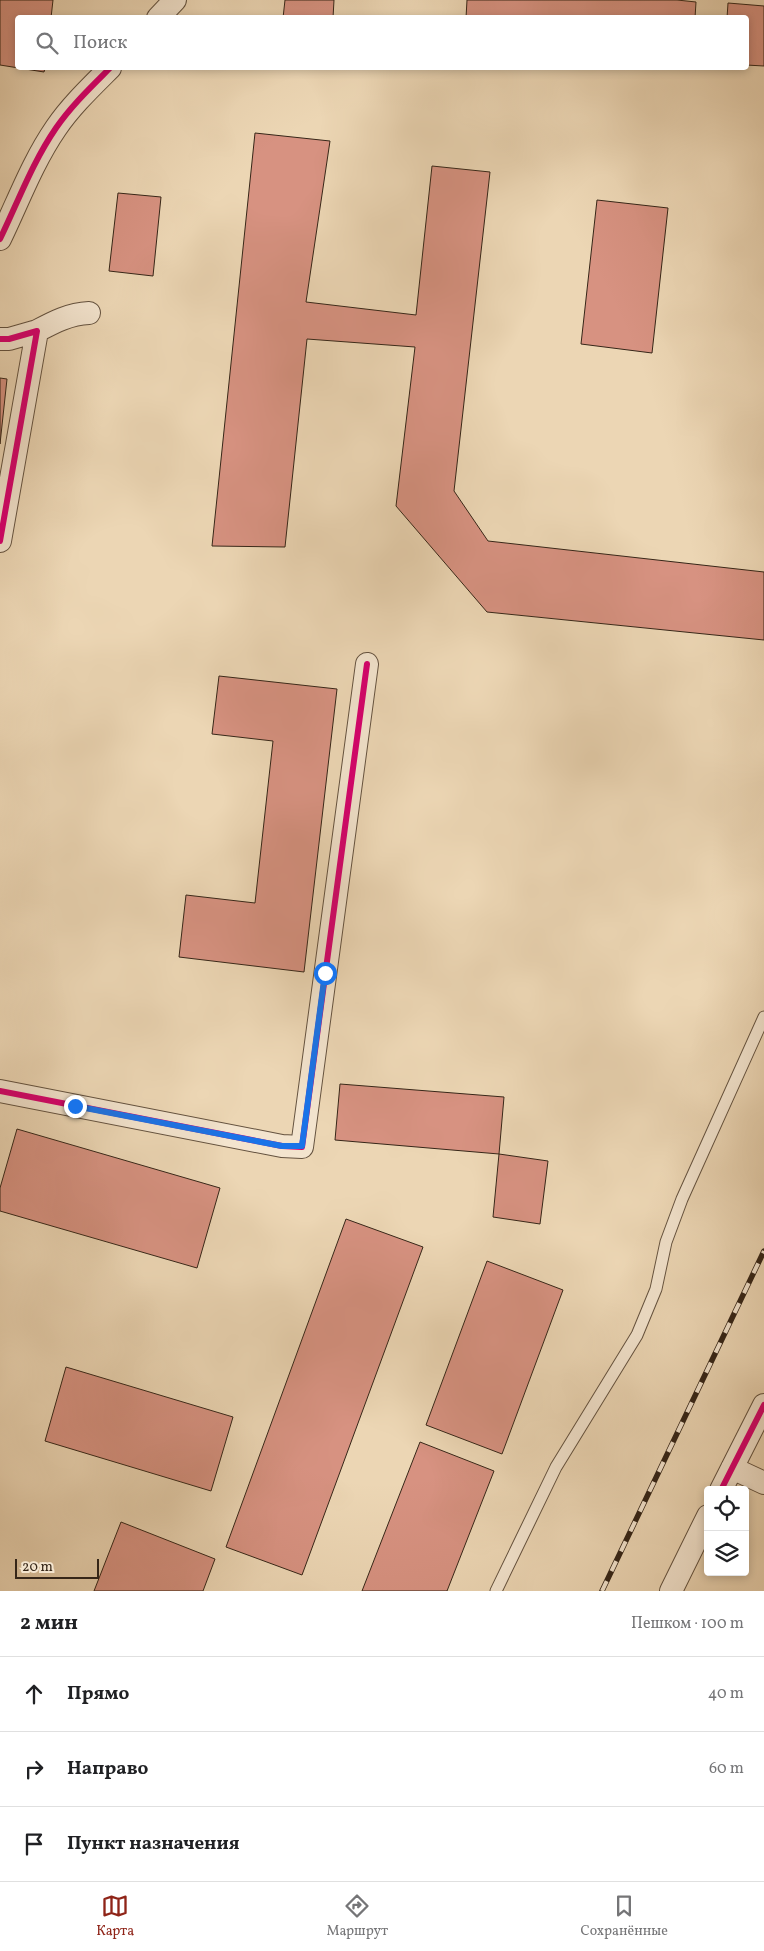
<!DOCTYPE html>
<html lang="ru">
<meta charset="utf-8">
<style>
:root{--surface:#fff;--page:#f2f2f2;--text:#202124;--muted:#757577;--line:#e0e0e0;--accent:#8f2418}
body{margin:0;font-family:Vollkorn,serif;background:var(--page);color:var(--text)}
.controls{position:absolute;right:15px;bottom:15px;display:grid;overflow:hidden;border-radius:5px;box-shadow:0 2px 8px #0003}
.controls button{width:45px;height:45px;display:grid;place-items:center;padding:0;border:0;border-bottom:1px solid var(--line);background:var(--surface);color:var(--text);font:25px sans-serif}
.scale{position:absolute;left:15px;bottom:12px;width:84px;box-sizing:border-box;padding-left:5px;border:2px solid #362618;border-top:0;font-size:14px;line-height:18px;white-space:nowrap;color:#362618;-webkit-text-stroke:4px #f3e4ce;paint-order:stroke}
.stop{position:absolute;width:15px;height:15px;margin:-11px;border:4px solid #1a73e8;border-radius:50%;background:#fff}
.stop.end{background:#1a73e8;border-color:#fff;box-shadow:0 1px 5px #0008}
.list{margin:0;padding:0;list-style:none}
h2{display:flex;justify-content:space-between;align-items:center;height:65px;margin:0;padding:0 20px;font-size:21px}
h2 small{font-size:16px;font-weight:400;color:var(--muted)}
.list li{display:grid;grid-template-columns:32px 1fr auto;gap:15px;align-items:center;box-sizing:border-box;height:75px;padding:0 20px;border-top:1px solid var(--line)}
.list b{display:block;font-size:19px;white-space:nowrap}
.list em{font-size:16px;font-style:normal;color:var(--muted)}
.icon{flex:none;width:28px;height:28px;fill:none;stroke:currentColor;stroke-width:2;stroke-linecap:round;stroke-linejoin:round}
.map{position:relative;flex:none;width:764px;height:1591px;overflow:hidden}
.search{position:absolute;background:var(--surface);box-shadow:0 2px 8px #0003;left:15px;right:15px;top:15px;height:55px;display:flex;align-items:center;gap:12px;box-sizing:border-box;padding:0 18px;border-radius:5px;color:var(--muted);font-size:19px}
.sheet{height:290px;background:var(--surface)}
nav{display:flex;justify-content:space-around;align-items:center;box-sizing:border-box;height:70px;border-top:1px solid var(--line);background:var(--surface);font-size:14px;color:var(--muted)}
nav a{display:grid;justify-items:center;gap:2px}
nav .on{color:var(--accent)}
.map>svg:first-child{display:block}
.building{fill:#d79281;stroke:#362618}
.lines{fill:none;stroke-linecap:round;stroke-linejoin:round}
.lane-casing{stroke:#64523f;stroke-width:13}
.street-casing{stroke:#64523f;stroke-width:24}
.lane{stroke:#f3e4ce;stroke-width:11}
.street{stroke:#f3e4ce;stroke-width:22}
.rail-casing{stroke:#362618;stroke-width:5.5}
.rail{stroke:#f3e4ce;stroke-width:4;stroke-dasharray:11;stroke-linecap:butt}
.cycleway-casing{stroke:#f3e4ce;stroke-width:9}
.cycleway{stroke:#d6006c;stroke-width:6}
.route{stroke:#1a73e8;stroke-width:6}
</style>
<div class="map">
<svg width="764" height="1591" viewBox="0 0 764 1591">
<rect width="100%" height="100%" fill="#ecd6b4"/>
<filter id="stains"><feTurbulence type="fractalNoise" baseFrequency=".004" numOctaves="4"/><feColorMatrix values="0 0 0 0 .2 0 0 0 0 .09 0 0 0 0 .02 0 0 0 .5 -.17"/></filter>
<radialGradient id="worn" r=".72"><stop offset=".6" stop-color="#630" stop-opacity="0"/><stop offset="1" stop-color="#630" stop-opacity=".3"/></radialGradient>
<path class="building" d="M0,0H53L51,18H18V68H45L44,72L0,65Z
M285,0H334L333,18H283Z
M467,0H677L696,2L695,18H466Z
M728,3L764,6V66L746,65V18H727Z
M255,133L330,141L306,302L416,315L432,166L490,172L454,491L488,541L764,572V640L487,612L396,506L415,347L307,339L285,547L212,546Z
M118,193L161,197L153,276L109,271Z
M597,200L668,208L652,353L581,344Z
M0,378L7,379L0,444Z
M219,676L337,689L304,972L179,957L186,895L255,903L273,741L212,734Z
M340,1084L504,1097L499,1154L335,1140Z
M17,1129L220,1188L197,1268L0,1211V1188Z
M499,1154L548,1161L540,1224L493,1217Z
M346,1219L423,1247L302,1575L226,1547Z
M487,1261L563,1290L502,1454L426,1425Z
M66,1367L233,1417L211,1491L45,1441Z
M420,1442L494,1471L447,1591H362Z
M121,1522L215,1559L203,1591H94Z"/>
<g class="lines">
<g class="lane-casing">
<path id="lane" d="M496,1591L556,1467L637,1335L656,1289L666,1242L682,1199L764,1017"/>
</g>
<g class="street-casing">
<path id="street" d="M158,18L175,0
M0,239C18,202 32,163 56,128C71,106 91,87 110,68
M37,331C54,322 69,314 89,313
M0,339H9L37,331L0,541
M0,1091L282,1146L302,1147L367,664
M732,1468L764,1483
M721,1490L764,1405
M671,1591L708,1516"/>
</g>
<use href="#lane" class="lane"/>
<use href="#street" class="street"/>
<g class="rail-casing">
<path id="rail" d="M602,1591L764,1251"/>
</g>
<use href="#rail" class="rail"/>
<g class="cycleway-casing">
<path id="cycleway" d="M0,239C18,202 32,163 56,128C71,106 91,87 110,68
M0,339H9L37,331L0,541
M0,1091L282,1146L302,1147L367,664
M721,1490L764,1405"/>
</g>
<use href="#cycleway" class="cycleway"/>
</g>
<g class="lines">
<path class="route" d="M75,1106L282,1146H302L325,973"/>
</g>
<rect width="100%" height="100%" filter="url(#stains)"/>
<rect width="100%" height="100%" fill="url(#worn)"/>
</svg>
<div class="controls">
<button><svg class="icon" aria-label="locate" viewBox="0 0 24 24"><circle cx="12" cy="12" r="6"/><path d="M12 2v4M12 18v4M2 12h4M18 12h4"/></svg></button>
<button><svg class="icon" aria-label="layers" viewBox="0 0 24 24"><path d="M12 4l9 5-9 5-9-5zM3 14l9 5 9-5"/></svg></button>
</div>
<div class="scale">20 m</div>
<div class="stop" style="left:325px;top:973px"></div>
<div class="stop end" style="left:75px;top:1106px"></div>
<div class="search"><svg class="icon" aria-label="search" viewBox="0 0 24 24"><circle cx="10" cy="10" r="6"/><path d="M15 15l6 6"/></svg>Поиск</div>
</div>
<section class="sheet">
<h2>2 мин<small>Пешком · 100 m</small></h2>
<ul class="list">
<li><svg class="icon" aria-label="ahead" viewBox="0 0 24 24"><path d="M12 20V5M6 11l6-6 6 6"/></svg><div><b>Прямо</b></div><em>40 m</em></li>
<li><svg class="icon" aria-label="right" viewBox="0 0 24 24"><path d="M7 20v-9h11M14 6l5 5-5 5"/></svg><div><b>Направо</b></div><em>60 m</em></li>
<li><svg class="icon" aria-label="arrive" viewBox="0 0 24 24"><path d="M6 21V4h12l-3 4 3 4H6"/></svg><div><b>Пункт назначения</b></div></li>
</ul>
</section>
<nav>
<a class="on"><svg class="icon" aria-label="map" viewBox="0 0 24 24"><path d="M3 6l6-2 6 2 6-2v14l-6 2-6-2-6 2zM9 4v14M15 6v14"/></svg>Карта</a>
<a><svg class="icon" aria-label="directions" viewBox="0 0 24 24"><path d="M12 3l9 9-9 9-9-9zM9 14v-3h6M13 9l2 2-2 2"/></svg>Маршрут</a>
<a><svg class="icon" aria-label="saved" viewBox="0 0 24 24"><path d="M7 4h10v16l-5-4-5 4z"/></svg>Сохранённые</a>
</nav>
